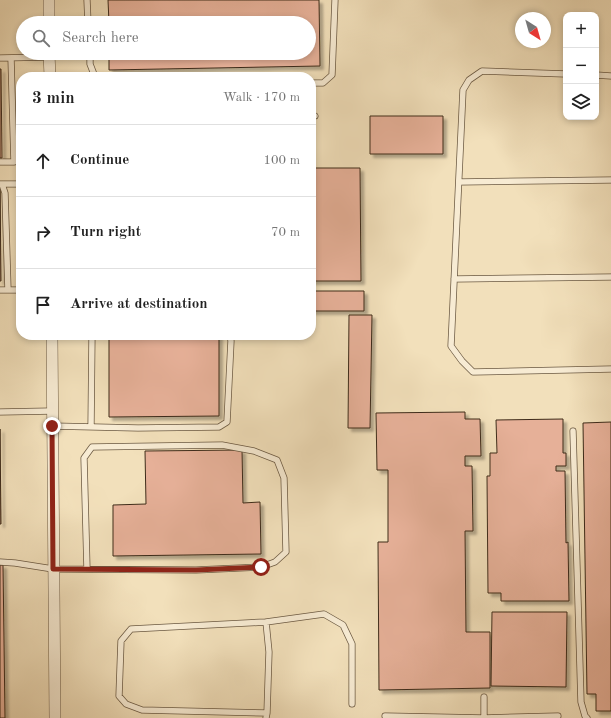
<!DOCTYPE html>
<meta charset="utf-8">
<style>
:root{--surface:#fff;--page:#f6f6f6;--text:#222;--muted:#767676;--line:#e0e0e0}
body{margin:0;font-family:"Old Standard TT",serif;background:var(--page);color:var(--text)}
.controls{position:absolute;right:12px;top:12px;display:grid;overflow:hidden;border-radius:8px;box-shadow:0 2px 6px #0003}
.controls button{width:36px;height:36px;display:grid;place-items:center;padding:0;border:0;border-bottom:1px solid var(--line);background:var(--surface);color:var(--text);font:20px sans-serif}
.compass{position:absolute;left:515px;top:12px;width:36px;height:36px;border-radius:50%;background:var(--surface);box-shadow:0 2px 6px #0003;rotate:143deg}
.stop{position:absolute;width:12px;height:12px;margin:-9px;border:3px solid #8f2418;border-radius:50%;background:#fff}
.stop.end{background:#8f2418;border-color:#fff;box-shadow:0 1px 4px #0008}
.list{margin:0;padding:0;list-style:none}
h2{display:flex;justify-content:space-between;align-items:center;height:52px;margin:0;padding:0 16px;font-size:17px}
h2 small{font-size:13px;font-weight:400;color:var(--muted)}
.list li{display:grid;grid-template-columns:26px 1fr auto;gap:12px;align-items:center;box-sizing:border-box;height:72px;padding:0 16px;border-top:1px solid var(--line)}
.list b{display:block;font-size:15px;white-space:nowrap}
.list em{font-size:13px;font-style:normal;color:var(--muted)}
.icon{flex:none;width:22px;height:22px;fill:none;stroke:currentColor;stroke-width:2;stroke-linecap:round;stroke-linejoin:round}
.map{position:relative;flex:none;width:611px;height:718px;overflow:hidden}
.search{position:absolute;background:var(--surface);box-shadow:0 2px 6px #0003;left:16px;top:16px;width:300px;height:44px;display:flex;align-items:center;gap:10px;box-sizing:border-box;padding:0 14px;border-radius:22px;color:var(--muted);font-size:15px}
.panel{position:absolute;background:var(--surface);box-shadow:0 2px 6px #0003;left:16px;top:72px;width:300px;height:268px;border-radius:16px}
.map>svg:first-child{display:block}
.building{fill:#e6b098;stroke:#3e2c1a;filter:url(#shadow)}
.lines{fill:none;stroke-linecap:round;stroke-linejoin:round}
.lane-casing{stroke:#6b5942;stroke-width:7}
.street-casing{stroke:#6b5942;stroke-width:12}
.lane{stroke:#f7ebd3;stroke-width:5.5}
.street{stroke:#f7ebd3;stroke-width:11}
.route{stroke:#8f2418;stroke-width:5}
</style>
<div class="map">
<svg width="611" height="718" viewBox="0 0 611 718">
<defs>
<filter id="shadow"><feDropShadow dx="3.5" dy="3.5" stdDeviation="1" flood-color="#0004"/></filter>
</defs>
<rect width="100%" height="100%" fill="#f2e0bb"/>
<filter id="stains"><feTurbulence type="fractalNoise" baseFrequency=".005" numOctaves="4"/><feColorMatrix values="0 0 0 0 .2 0 0 0 0 .09 0 0 0 0 .02 0 0 0 .5 -.17"/></filter>
<radialGradient id="worn" r=".72"><stop offset=".6" stop-color="#630" stop-opacity="0"/><stop offset="1" stop-color="#630" stop-opacity=".3"/></radialGradient>
<path class="building" d="M108,0H319L320,66L109,70V53H309V23H109Z
M0,69H1L2,158H0Z
M370,116H443V154H370Z
M311,168H360L361,281H311Z
M0,184L1,281H0Z
M311,291H364V311H311Z
M349,315H372L370,428H348Z
M109,335H219V416L109,417Z
M465,412V419H480L481,456H465V466H472L473,531H465L466,632H490V688L379,690L378,542H388V470H377L376,413Z
M563,419V453H566V466H556V471H565L566,543L568,542L569,601H501V593H488L487,476H490V453H497L496,420Z
M611,422V711H596V694H587L583,423Z
M0,429L1,524H0Z
M242,450L243,503L260,502L261,554L113,556V505L146,504L145,451Z
M0,565H3L5,718H0Z
M492,612H567L566,687L491,686Z"/>
<g class="lines">
<g class="lane-casing">
<path id="lane" d="M87,0L88,23
M90,53V64L95,77
M0,58L49,57
M566,74L482,71L469,80L463,90L451,346L462,361L473,372L611,369
M596,75L611,76
M311,83H323L332,75L335,0
M311,117L315,116
M0,162H14L11,58
M459,182L611,180
M0,184H2L5,193L8,290
M2,184H21
M454,279L611,277
M0,290H21
M0,412L52,411
M52,426L138,428L219,427L227,422L231,341L230,335
M91,427L92,335
M573,431L581,702L585,716L587,718
M0,562L15,563L53,569L196,570L261,567L275,562L286,552L284,478L277,460L254,451L222,445L92,447L84,458L87,569
M266,622L324,614L343,625L352,644V704
M484,697V718
M385,716L484,718L558,716
M266,718L267,713L269,652L266,622L131,629L121,641L119,696L126,704L142,710L267,713"/>
</g>
<g class="street-casing">
<path id="street" d="M49,0V23
M49,53L50,77
M52,335L55,718"/>
</g>
<use href="#lane" class="lane"/>
<use href="#street" class="street"/>
</g>
<g class="lines">
<path class="route" d="M52,426L53,569L196,570L261,567"/>
</g>
<rect width="100%" height="100%" filter="url(#stains)"/>
<rect width="100%" height="100%" fill="url(#worn)"/>
</svg>
<div class="controls">
<button>+</button>
<button>−</button>
<button><svg class="icon" aria-label="layers" viewBox="0 0 24 24"><path d="M12 4l9 5-9 5-9-5zM3 14l9 5 9-5"/></svg></button>
</div>
<svg class="compass" viewBox="-18 -18 36 36"><path d="M0-13l5 13h-10z" fill="#e53935"/><path d="M0 13l5-13h-10z" fill="#767676"/></svg>
<div class="stop" style="left:261px;top:567px"></div>
<div class="stop end" style="left:52px;top:426px"></div>
<div class="search"><svg class="icon" aria-label="search" viewBox="0 0 24 24"><circle cx="10" cy="10" r="6"/><path d="M15 15l6 6"/></svg>Search here</div>
<section class="panel">
<h2>3 min<small>Walk · 170 m</small></h2>
<ul class="list">
<li><svg class="icon" aria-label="ahead" viewBox="0 0 24 24"><path d="M12 20V5M6 11l6-6 6 6"/></svg><div><b>Continue</b></div><em>100 m</em></li>
<li><svg class="icon" aria-label="right" viewBox="0 0 24 24"><path d="M7 20v-9h11M14 6l5 5-5 5"/></svg><div><b>Turn right</b></div><em>70 m</em></li>
<li><svg class="icon" aria-label="arrive" viewBox="0 0 24 24"><path d="M6 21V4h12l-3 4 3 4H6"/></svg><div><b>Arrive at destination</b></div></li>
</ul>
</section>
</div>
